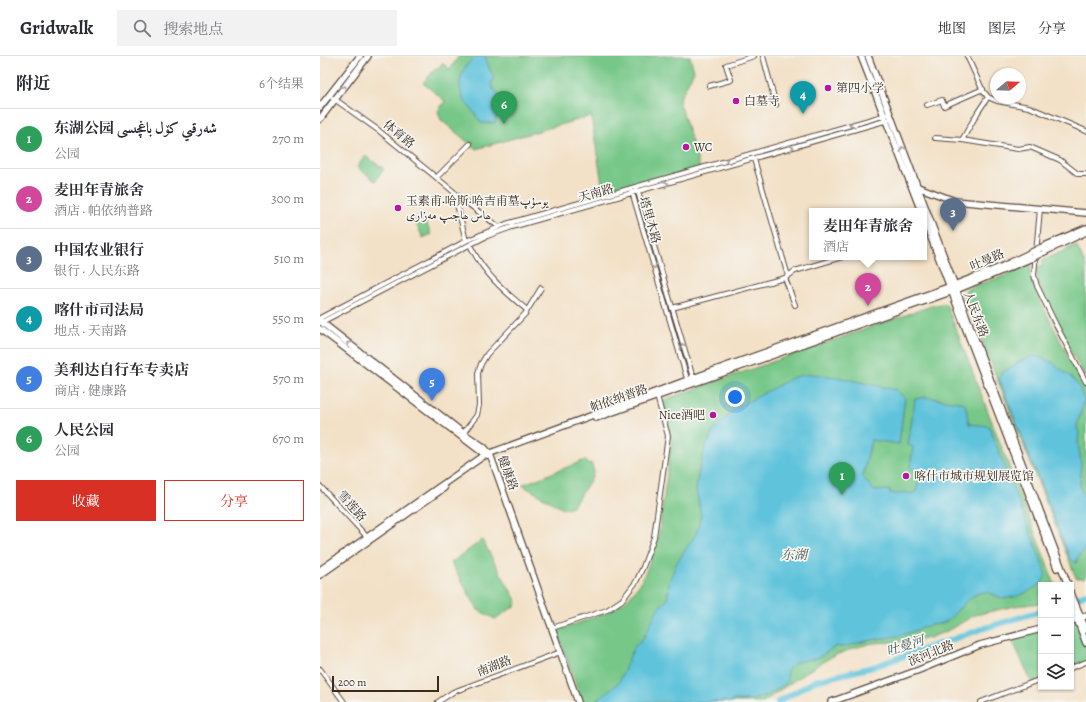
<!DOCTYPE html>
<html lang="zh">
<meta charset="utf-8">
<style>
:root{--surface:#fff;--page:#f2f2f3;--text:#2b2b33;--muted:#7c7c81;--line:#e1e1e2;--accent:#d93025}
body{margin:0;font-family:Alegreya,Amiri,"Noto Serif SC",serif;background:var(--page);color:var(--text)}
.controls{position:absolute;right:12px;bottom:12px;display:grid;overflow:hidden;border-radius:0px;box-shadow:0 1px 3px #0004}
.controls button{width:36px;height:36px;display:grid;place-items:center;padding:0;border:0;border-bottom:1px solid var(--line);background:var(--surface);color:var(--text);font:20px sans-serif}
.compass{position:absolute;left:670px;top:12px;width:36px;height:36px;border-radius:50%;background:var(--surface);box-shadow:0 1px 3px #0004;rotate:71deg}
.scale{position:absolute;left:12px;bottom:10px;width:107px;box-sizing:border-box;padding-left:4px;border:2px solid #3b2a1e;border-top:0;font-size:11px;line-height:14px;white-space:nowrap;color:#3b2a1e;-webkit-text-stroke:3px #f6f6f2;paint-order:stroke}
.you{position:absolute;left:415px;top:341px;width:14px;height:14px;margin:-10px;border:3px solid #fff;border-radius:50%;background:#1a73e8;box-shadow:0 0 0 6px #1a73e833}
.badge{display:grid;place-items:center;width:26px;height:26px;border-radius:50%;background:var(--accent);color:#fff;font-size:13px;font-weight:700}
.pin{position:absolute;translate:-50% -33px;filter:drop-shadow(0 1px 2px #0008)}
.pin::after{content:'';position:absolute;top:21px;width:14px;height:12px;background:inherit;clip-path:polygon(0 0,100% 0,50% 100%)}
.popup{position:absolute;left:489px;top:152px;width:118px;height:52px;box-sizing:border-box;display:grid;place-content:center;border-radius:0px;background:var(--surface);filter:drop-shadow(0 1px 3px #0005);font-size:13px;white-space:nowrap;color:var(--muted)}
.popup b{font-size:15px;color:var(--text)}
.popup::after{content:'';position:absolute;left:50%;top:100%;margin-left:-8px;border:8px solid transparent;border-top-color:var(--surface)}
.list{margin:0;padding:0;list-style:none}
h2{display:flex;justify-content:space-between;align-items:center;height:52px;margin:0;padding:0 16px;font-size:17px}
h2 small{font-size:13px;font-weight:400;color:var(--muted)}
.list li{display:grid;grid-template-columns:26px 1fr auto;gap:12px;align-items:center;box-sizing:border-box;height:60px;padding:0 16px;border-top:1px solid var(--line)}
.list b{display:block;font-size:15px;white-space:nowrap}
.list p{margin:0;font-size:13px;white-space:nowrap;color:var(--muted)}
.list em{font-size:13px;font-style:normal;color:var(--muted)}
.actions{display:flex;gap:8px;padding:12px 16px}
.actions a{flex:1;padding:9px 0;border:1px solid var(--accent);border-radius:0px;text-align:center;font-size:14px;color:var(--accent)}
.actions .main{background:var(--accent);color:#fff}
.icon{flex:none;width:22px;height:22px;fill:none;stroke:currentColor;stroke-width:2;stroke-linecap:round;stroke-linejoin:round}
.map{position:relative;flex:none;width:766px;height:646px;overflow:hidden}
header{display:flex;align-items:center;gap:24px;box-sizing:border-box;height:56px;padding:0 20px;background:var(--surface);border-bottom:1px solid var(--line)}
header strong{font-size:19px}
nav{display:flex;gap:22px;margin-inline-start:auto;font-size:14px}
.search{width:280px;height:36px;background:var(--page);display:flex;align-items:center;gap:10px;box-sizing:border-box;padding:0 14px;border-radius:0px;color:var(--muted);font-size:15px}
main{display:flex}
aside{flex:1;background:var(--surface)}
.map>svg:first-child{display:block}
.green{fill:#77c788;stroke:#597853}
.water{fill:#5ec3db;stroke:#4c767c}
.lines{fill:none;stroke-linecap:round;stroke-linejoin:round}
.river{stroke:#5ec3db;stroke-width:6}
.minor-casing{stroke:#574537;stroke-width:6}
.major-casing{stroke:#574537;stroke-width:8}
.minor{stroke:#fff;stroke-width:4}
.major{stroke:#fff;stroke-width:5.5}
.major-bridge-casing{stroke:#574537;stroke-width:8;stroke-linecap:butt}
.major-bridge{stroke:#fff;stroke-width:5.5}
.oneway{stroke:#a79f9a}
.poi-dot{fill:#b5179e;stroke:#f6f6f2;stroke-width:1.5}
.labels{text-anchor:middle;stroke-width:3.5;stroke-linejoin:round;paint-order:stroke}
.poi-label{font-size:12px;fill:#3b2a1e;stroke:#f6f6f2;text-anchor:start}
.street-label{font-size:12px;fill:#3b2a1e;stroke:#f6f6f2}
.water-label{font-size:13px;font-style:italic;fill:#465857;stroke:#f6f6f2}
</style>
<header>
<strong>Gridwalk</strong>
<div class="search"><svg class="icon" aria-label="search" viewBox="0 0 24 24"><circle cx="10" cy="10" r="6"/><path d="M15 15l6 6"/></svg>搜索地点</div>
<nav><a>地图</a><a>图层</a><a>分享</a></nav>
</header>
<main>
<aside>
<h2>附近<small>6个结果</small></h2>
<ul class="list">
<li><span class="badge" style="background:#2e9e5b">1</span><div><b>东湖公园 شەرقىي كۆل باغچىسى</b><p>公园</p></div><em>270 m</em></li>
<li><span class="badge" style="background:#d1479c">2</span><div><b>麦田年青旅舍</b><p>酒店 · 帕依纳普路</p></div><em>300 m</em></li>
<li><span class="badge" style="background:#5c6f8a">3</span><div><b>中国农业银行</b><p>银行 · 人民东路</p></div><em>510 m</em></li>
<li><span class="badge" style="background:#0f9aa8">4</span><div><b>喀什市司法局</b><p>地点 · 天南路</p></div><em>550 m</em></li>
<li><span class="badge" style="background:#3f7fe0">5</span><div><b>美利达自行车专卖店</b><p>商店 · 健康路</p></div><em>570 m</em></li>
<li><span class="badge" style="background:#2e9e5b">6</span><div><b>人民公园</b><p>公园</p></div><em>670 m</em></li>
</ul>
<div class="actions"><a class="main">收藏</a><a>分享</a></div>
</aside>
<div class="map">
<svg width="766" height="646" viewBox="0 0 766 646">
<rect width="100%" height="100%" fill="#f6f6f2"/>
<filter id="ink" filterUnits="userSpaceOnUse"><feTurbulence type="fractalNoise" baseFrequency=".025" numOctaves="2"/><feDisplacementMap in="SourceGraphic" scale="8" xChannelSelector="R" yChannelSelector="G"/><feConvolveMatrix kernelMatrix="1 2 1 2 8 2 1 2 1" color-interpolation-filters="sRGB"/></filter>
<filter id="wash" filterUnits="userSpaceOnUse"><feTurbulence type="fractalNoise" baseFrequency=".012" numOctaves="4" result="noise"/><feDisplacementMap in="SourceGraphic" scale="16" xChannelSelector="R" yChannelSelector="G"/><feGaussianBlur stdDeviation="0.9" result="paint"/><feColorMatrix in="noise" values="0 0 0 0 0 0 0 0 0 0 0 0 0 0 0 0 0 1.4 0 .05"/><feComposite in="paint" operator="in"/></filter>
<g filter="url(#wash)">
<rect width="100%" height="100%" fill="#f3e1c7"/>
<path class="green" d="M139,0H370L374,15L359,44L380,112L284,140L271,60L156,93L121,64L118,55L125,45L103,27L116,12L118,13L122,7L130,13Z
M45,100L64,113L55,125L37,111Z
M103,159L111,178L103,182L94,163Z
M756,189L766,210V322C750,293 718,243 716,212L723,208L722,205Z
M711,206L710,220L721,247L766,335V522H756L644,239L646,234L649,232L684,220Z
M623,247L627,250L735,529H721V547L695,550L655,559L627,575L609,582L594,585L553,587L534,592L513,600L488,615L443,646H262L237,575L291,555L306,545L320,528L327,513L338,483L352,382L341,345L614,249H616Z
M265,404L267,408L271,407L274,415L271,423L253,450L243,453L202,429Z
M162,484L197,546L195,550L175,563L158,554L131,507Z
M757,563L766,587V606L751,612V565Z
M721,573V623L712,627L691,581Z"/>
<path class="water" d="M157,0H165L170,14L174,22L171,29L173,33L178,37L179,60L176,61L175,67H161C158,62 156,58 152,54C150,50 146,48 144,44C135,28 142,9 157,0Z
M716,300L733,307L753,323L759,330L764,344L757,371L759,377L758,385L761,407L760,428L762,437L766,440V492L758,501L756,507L750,503L679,323L684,315L693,311L697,307L709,301Z
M491,318L517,321L576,334L585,342L579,388L551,384L543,421L554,435L570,434V437L578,438L585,436L592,438L596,435L601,418C597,415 594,415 590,411L593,391L588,389L595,343L606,341L645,347L649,368L669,370L725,514C725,517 726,519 725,521C723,531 694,544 684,542C673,541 668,532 655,539C643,546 636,558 625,566C620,569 613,568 607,570C598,573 588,578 578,580C566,582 554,583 542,586C532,588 525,593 516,590L498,602L476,606L467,615V626C450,639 437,646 414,644L412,646H275L299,626L314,591L324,581L338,552L347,544L349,527L356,508L376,478L381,459L376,434L378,419L385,392L393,375L416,352L474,321Z"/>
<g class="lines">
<path class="river" d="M751,544L766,538
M458,646L495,625L553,611L662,573L721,555"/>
</g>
</g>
<g filter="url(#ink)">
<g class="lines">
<g class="minor-casing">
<path id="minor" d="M443,0L456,49
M647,0L663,35L668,41L677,45L709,51L766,75
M389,30L411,24L406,9L434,0
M13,42L58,74L134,136L146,185
M607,49L622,44L624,50L663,33
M615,82L642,84L698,93L710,91L740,104L758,118H766
M642,84L658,56L668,41
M434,103L468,220
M117,121L150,88
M316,134L318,136L374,325
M312,136L368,326
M134,137L179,171
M720,153L714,219L717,230L736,269L766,326
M150,189C164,218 183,234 207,254
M465,222L475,249
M352,252L465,222L475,215L522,201
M0,262L146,185L186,168L566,59
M0,267L147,190L167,180L192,171L568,64
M142,379L157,359L159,349L158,317L161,308L167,298L205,258L221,232
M0,430L48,482
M232,572L287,554L302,544L316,526L323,511L334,481L348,380L337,340
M751,612L766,606
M0,613L24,646
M118,646L133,636L238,597
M661,646L721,623"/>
</g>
<g class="major-casing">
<path id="major" d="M541,0L601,155
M548,0L748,529
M0,51L40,0
M0,63L48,0
M598,131L635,145L766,157
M604,163L737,512
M720,192L766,172
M720,198L766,176
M0,265L143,377L164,391L170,398L258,646
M0,273L167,400
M276,362L636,234L712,202
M0,514L165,399L373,322L634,229L681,211L712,196
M0,519L124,432
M751,537L766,574
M751,547L766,587
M751,565L766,560
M511,646L599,614L660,589L721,573"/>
</g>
<use href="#minor" class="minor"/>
<use href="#major" class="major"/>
<g class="major-bridge-casing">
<path id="major-bridge" d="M712,196L720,192
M712,202L720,198"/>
</g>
<use href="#major-bridge" class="major-bridge"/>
</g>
<defs><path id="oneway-chevron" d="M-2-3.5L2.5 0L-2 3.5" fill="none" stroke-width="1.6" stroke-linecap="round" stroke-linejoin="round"/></defs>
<g class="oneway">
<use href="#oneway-chevron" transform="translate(24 32) rotate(-53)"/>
<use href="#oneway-chevron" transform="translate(532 69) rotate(164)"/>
<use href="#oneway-chevron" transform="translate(471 92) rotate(-16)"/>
<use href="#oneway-chevron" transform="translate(583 93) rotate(-111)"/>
<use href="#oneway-chevron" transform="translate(408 105) rotate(164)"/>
<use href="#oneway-chevron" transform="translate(346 128) rotate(-16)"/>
<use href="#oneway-chevron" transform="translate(334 210) rotate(74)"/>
<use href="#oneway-chevron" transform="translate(29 288) rotate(-142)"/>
<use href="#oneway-chevron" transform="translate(363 290) rotate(-107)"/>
</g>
</g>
<g class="poi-dot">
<circle cx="508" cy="32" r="4"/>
<circle cx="416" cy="45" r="4"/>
<circle cx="366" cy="91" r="4"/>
<circle cx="78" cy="152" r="4"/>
<circle cx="393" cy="359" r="4"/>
<circle cx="586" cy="420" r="4"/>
</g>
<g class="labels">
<g class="poi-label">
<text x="516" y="36">第四小学</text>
<text x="424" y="49">白墓寺</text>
<text x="374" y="95">WC</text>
<text x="86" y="149">玉素甫·哈斯·哈吉甫墓يوسۇپ<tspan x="86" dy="14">ھاس ھاجىپ مەزارى</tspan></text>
<text x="385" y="363" text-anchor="end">Nice酒吧</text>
<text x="594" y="424">喀什市城市规划展览馆</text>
</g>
<g class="street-label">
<text transform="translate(79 78) rotate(39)" y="4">体育路</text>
<text transform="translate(276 137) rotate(-16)" y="4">天南路</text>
<text transform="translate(330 164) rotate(74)" y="4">塔里木路</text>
<text transform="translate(667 204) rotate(-23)" y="4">吐曼路</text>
<text transform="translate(656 258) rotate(69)" y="4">人民东路</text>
<text transform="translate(299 342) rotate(-19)" y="4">帕依纳普路</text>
<text transform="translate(188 417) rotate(70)" y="4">健康路</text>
<text transform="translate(32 450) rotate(48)" y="4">雪莲路</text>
<text transform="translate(611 597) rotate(-22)" y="4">滨河北路</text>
<text transform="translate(174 610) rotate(-21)" y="4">南湖路</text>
</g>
<g class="water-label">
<text x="474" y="503">东湖</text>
<text transform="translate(585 589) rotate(-18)" y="5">吐曼河</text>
</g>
</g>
</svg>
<div class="controls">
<button>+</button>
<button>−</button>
<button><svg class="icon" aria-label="layers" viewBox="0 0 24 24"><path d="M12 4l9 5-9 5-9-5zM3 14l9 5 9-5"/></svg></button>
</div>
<svg class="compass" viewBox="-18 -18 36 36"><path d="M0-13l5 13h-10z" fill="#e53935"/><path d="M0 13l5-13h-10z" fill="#7c7c81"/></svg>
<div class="scale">200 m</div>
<div class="you"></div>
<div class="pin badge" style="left:522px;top:439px;background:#2e9e5b">1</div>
<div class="pin badge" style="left:548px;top:250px;background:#d1479c">2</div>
<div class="popup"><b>麦田年青旅舍</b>酒店</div>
<div class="pin badge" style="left:633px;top:175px;background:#5c6f8a">3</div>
<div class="pin badge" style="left:483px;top:58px;background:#0f9aa8">4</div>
<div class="pin badge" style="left:112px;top:345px;background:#3f7fe0">5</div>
<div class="pin badge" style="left:184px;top:68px;background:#2e9e5b">6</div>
</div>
</main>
